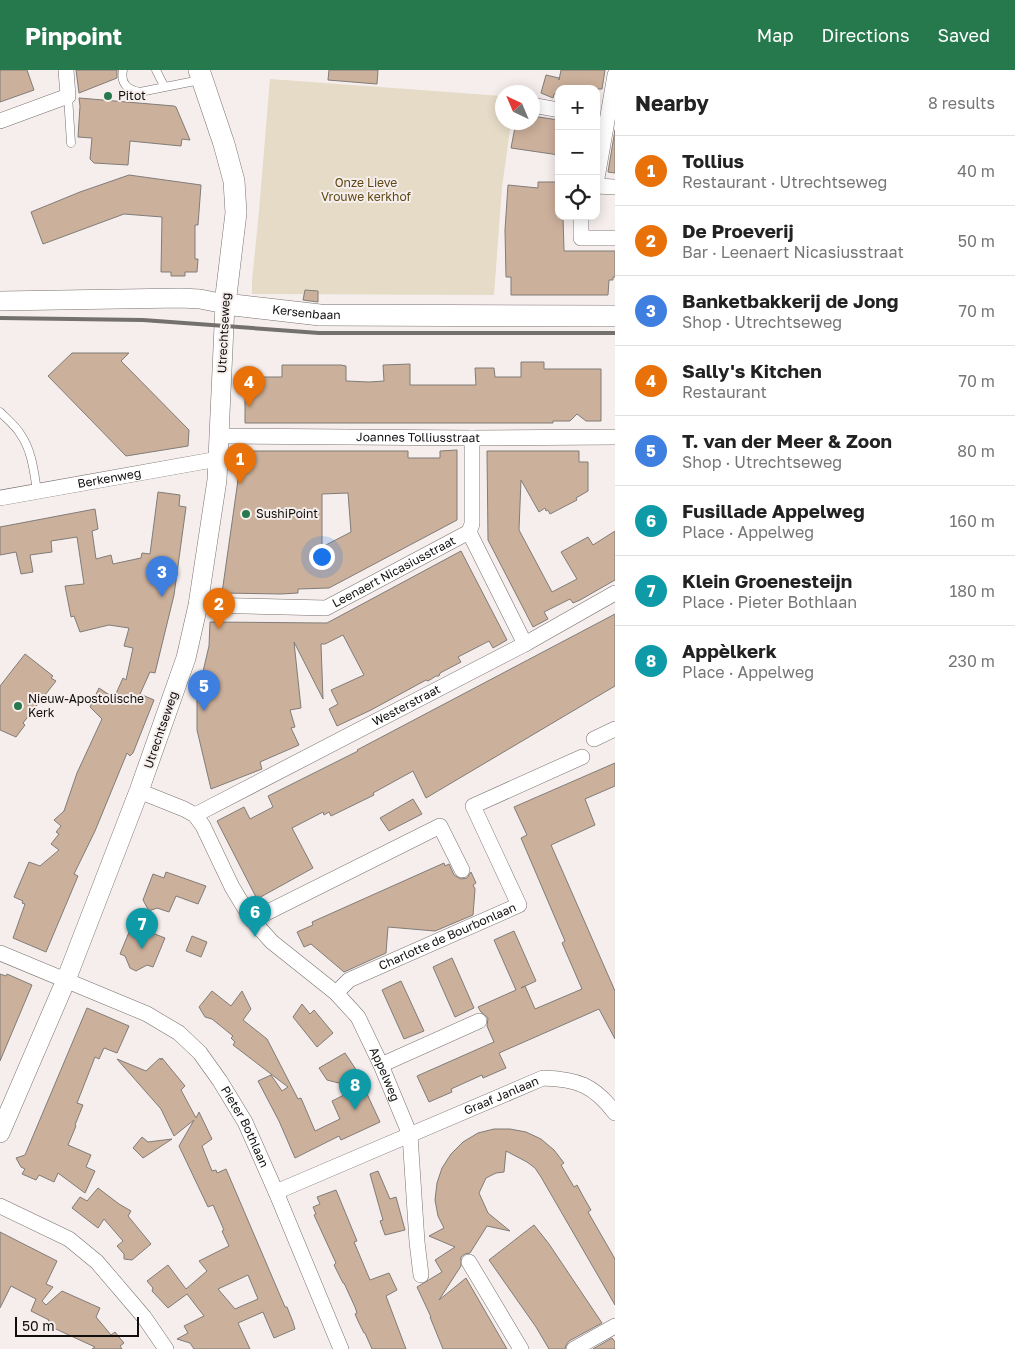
<!DOCTYPE html>
<meta charset="utf-8">
<style>
:root{--surface:#fff;--page:#f6f6f6;--text:#222;--muted:#767676;--line:#e0e0e0;--accent:#25794c}
body{margin:0;font-family:"Golos Text",sans-serif;background:var(--page);color:var(--text)}
.controls{position:absolute;right:15px;top:15px;display:grid;overflow:hidden;border-radius:10px;box-shadow:0 2px 12px #0003}
.controls button{width:45px;height:45px;display:grid;place-items:center;padding:0;border:0;border-bottom:1px solid var(--line);background:var(--surface);color:var(--text);font:25px sans-serif}
.compass{position:absolute;left:495px;top:15px;width:45px;height:45px;border-radius:50%;background:var(--surface);box-shadow:0 2px 12px #0003;rotate:316deg}
.scale{position:absolute;left:15px;bottom:12px;width:124px;box-sizing:border-box;padding-left:5px;border:2px solid #100e0d;border-top:0;font-size:14px;line-height:18px;white-space:nowrap;color:#100e0d;-webkit-text-stroke:4px #f5eeec;paint-order:stroke}
.you{position:absolute;left:321px;top:486px;width:18px;height:18px;margin:-12px;border:4px solid #fff;border-radius:50%;background:#1a73e8;box-shadow:0 0 0 8px #1a73e833}
.badge{display:grid;place-items:center;width:32px;height:32px;border-radius:50%;background:var(--accent);color:#fff;font-size:16px;font-weight:700}
.pin{position:absolute;translate:-50% -41px;filter:drop-shadow(0 1px 2px #0008)}
.pin::after{content:'';position:absolute;top:26px;width:18px;height:15px;background:inherit;clip-path:polygon(0 0,100% 0,50% 100%)}
.list{margin:0;padding:0;list-style:none}
h2{display:flex;justify-content:space-between;align-items:center;height:65px;margin:0;padding:0 20px;font-size:21px}
h2 small{font-size:16px;font-weight:400;color:var(--muted)}
.list li{display:grid;grid-template-columns:32px 1fr auto;gap:15px;align-items:center;box-sizing:border-box;height:70px;padding:0 20px;border-top:1px solid var(--line)}
.list b{display:block;font-size:19px;white-space:nowrap}
.list p{margin:0;font-size:16px;white-space:nowrap;color:var(--muted)}
.list em{font-size:16px;font-style:normal;color:var(--muted)}
.icon{flex:none;width:28px;height:28px;fill:none;stroke:currentColor;stroke-width:2;stroke-linecap:round;stroke-linejoin:round}
.map{position:relative;flex:none;width:615px;height:1279px;overflow:hidden}
header{display:flex;align-items:center;gap:30px;box-sizing:border-box;height:70px;padding:0 25px;background:var(--accent);color:#fff}
header strong{font-size:24px}
nav{display:flex;gap:28px;margin-inline-start:auto;font-size:18px}
main{display:flex}
aside{flex:1;background:var(--surface)}
.map>svg:first-child{display:block}
.green{fill:#e5dbc7}
.building{fill:#cbb09b;stroke:#817c78;fill-rule:evenodd}
.lines{fill:none;stroke-linecap:round;stroke-linejoin:round}
.service-casing{stroke:#78716f;stroke-width:9}
.minor-casing{stroke:#78716f;stroke-width:16}
.tertiary-casing{stroke:#78716f;stroke-width:20}
.secondary-casing{stroke:#78716f;stroke-width:22}
.service{stroke:#fff;stroke-width:8}
.minor{stroke:#fff;stroke-width:15}
.tertiary{stroke:#fff;stroke-width:19}
.secondary{stroke:#fff;stroke-width:21}
.rail{stroke:#74706e;stroke-width:4}
.poi-dot{fill:#25794c;stroke:#f5eeec;stroke-width:2}
.labels{text-anchor:middle;stroke-width:4;stroke-linejoin:round;paint-order:stroke}
.poi-label{font-size:12px;fill:#100e0d;stroke:#f5eeec;text-anchor:start}
.park-label{font-size:12px;fill:#5d4714;stroke:#f5eeec}
.street-label{font-size:12px;fill:#100e0d;stroke:#f5eeec}
</style>
<header>
<strong>Pinpoint</strong>
<nav><a>Map</a><a>Directions</a><a>Saved</a></nav>
</header>
<main>
<div class="map">
<svg width="615" height="1279" viewBox="0 0 615 1279">
<rect width="100%" height="100%" fill="#f5eeec"/>
<path class="green" d="M270,9L502,26V52L511,53L502,117L494,225L252,224V211L259,141Z"/>
<path class="building" d="M0,0H27L34,20L0,32Z
M76,0H117V8L79,23Z
M329,0H378L377,14L328,10Z
M561,0H605L602,19H559V25L554,24L553,28L541,23L546,5L559,8V10Z
M79,28L174,36L176,37L190,70L182,69L181,76L130,71L128,95L94,93L90,89L92,68L78,67L80,36Z
M532,46L559,50V85L511,78L516,52H532Z
M615,60V103L608,102Z
M129,105L201,115L198,155H195V189H198L197,202H185V206H171V202H161L162,147L124,144L43,174L31,142L80,122Z
M538,112H559V146H563L564,181H615V207H613V210H609L608,225H511V207H506L505,160L508,115L538,118Z
M305,220L318,221V232L303,230Z
M72,283H129L121,291L189,360L188,376L126,386L48,306Z
M521,292H544V299H601V351H586L577,344L570,351H553V353H245V307H282V295H341L346,296V311L369,312L384,311L383,295L410,294V315H476L475,298H494L495,307H521Z
M457,380V450L329,518L298,519V523L281,524L222,523L240,396V381H408V388H440V381ZM348,423L351,462L322,477V424Z
M487,381H579V392H588V421L576,428L577,430L550,444L548,440L546,441L545,438L539,442L521,410L519,460L552,522L577,509L561,482L588,467L593,475L615,461V510L580,530L573,533L570,529L544,542L548,549L533,557L488,470Z
M158,422L180,425L179,436L186,437L174,525L155,603L150,602L140,624L154,630L133,683L130,686L127,683L95,761L74,804L78,806L46,882L13,868L25,834L22,833L23,831L14,827L29,792L40,796L59,780L51,774L59,764L56,762L61,756L54,750L64,741L77,703L102,649L90,637L99,618L114,628L123,608L126,610L133,578L124,576L129,558L109,555L80,562L74,546L71,547L65,516L84,514L77,467L51,471L52,482L30,485L33,502L21,504L16,482L0,485V457L95,439L98,459L92,461L96,489L111,485L113,494L141,488L142,483L150,484Z
M461,481L507,570L493,578L489,571L458,587L461,592L440,603L439,606H436L428,611L426,610L371,640L337,656L329,639L338,634L331,620L364,605L343,565L325,574H321L323,629L294,572L301,638L290,640L295,657L291,658L299,675L260,692L262,699L211,719L197,660V627L209,576L210,552L327,553Z
M615,544V616L426,728L413,701L373,723L374,725L331,746L329,742L324,745L323,742L292,758L313,798L257,829L217,751L244,737L250,749L273,737L268,726L358,681L357,680Z
M25,584L53,606L51,608L56,611L23,653L25,655L16,667L0,660V616Z
M615,693V716L585,729L595,755L551,775L615,921V969L599,939L499,983L506,998L483,1008L482,1005L451,1019L452,1022L429,1032L417,1006L494,972L487,956L488,948L481,942L478,937L516,920L494,870L514,861L536,911L521,918L525,916L535,939L582,919L562,873L565,871L521,768L527,765L514,737Z
M413,729L422,744L389,761L380,748Z
M444,793L445,796L449,794L454,805L461,809L467,808L471,802L476,813L473,815L475,819L473,845L435,861L388,857L386,883L344,902L311,874L304,877L297,862L313,855L312,852Z
M166,802L206,816L198,834L176,826L169,842L157,838L149,841L143,830L153,804L164,808Z
M132,855L165,868L153,897L147,895L136,901L130,898L125,886L120,884Z
M192,866L207,872L201,887L186,881Z
M452,888L474,938L455,947L433,897Z
M0,904L6,906L7,904L32,915L0,991Z
M401,911L424,961L404,969L382,920Z
M212,921L231,936L242,921L251,939L243,950L267,969L298,1029L301,1028L315,1061L340,1049L332,1031L358,1018L327,1010L319,998L345,983L355,998L380,1052L341,1070L339,1066L295,1088L279,1051L258,1011L271,1005L282,1021L288,1017L233,975L235,972L231,968L233,966L212,949L205,947L199,937Z
M302,934L310,944L314,940L333,963L317,977L293,947Z
M87,938L129,956L117,983L104,978L99,989L95,987L77,1033L83,1035L75,1055L76,1056L68,1075L91,1085L86,1097L95,1101L85,1123L58,1103L54,1112L39,1105L36,1110L22,1104L25,1099L21,1097L16,1088L25,1085Z
M160,988L161,990L162,988L185,1016L181,1020L196,1048L199,1042L212,1069L202,1076L212,1101L216,1100L217,1103L226,1099L285,1237H287L293,1252L295,1259L274,1268L263,1242L238,1253L250,1279H194L190,1273L177,1269L188,1263L184,1256L204,1246L187,1224L168,1238L152,1221L153,1218L147,1211L168,1195L186,1219L207,1201L199,1191L229,1176L222,1161L224,1160L213,1135L208,1137L179,1076L194,1050L174,1066L161,1039L117,989L146,1001ZM248,1205L258,1229L235,1239L218,1219Z
M494,1059H510L526,1062L541,1069L554,1080L564,1093L561,1095L574,1117L577,1115L584,1128L591,1140L588,1142L615,1189V1235L541,1107L535,1098L527,1092L506,1081L504,1102L496,1103L486,1108L479,1123L488,1143L510,1161L487,1156L470,1183L465,1184L461,1187V1196L439,1230L466,1208L507,1279H443L430,1247H431L417,1217L442,1202L435,1190L455,1177L429,1166L444,1158L438,1146L435,1130L437,1113L442,1098L451,1084L463,1072L478,1063Z
M142,1067L148,1072L172,1069L143,1088L133,1078Z
M378,1101L390,1129L396,1127L405,1160L385,1165L380,1151L383,1150L370,1104Z
M98,1118L119,1134L131,1141L128,1146L151,1174L132,1190L124,1189V1184L117,1176L123,1171L104,1149L98,1158L72,1138L80,1127L87,1131Z
M336,1120L357,1171L354,1172L370,1210L389,1203L397,1220L386,1226L406,1279H372L365,1263H364L359,1253L355,1244L357,1243L355,1237L344,1213H343L334,1195L336,1193L314,1145L316,1144L313,1137L320,1134L317,1127Z
M534,1155L549,1174L602,1253L569,1271L566,1275L565,1279H549L536,1257L489,1190Z
M0,1162L57,1191L46,1214L53,1217L42,1231L46,1235L62,1221L100,1238L96,1247L111,1265L115,1262L124,1273L120,1276L122,1279H92L95,1277L47,1255L49,1250L31,1241L36,1229L11,1216L0,1238Z
M612,1268L615,1272V1279H593Z"/>
<g class="lines">
<g class="service-casing">
<path id="service" d="M123,0C120,14 128,20 140,22L200,10
M156,0L164,16
M68,26L71,73
M0,342C7,349 16,356 21,365C32,381 34,402 37,421"/>
</g>
<g class="minor-casing">
<g id="minor">
<path d="M532,35L559,40"/>
<path d="M0,51L68,26L66,0"/>
<path d="M596,114L615,5"/>
<path d="M596,116L615,117"/>
<path d="M581,146V168H615"/>
<path id="s1" d="M220,366L472,368L615,367"/>
<path d="M472,368V454L469,462L525,574"/>
<path id="s2" d="M0,428L218,389"/>
<path id="s3" d="M198,535L326,538L469,462"/>
<path d="M594,669L615,659"/>
<path id="s4" d="M139,721L184,739L195,745L203,756L232,817L252,850L272,872L336,923L358,947L381,995L410,1065L417,1172L421,1205"/>
<path id="s5" d="M195,745L525,574L615,523"/>
<path d="M252,850L440,756L462,800"/>
<path id="s6" d="M0,883L147,944L179,963L200,983L220,1011L245,1052L276,1122L341,1279"/>
<path id="s7" d="M336,923L349,910L519,835L473,736L582,687"/>
<path d="M381,995L479,951"/>
<path id="s8" d="M276,1122L543,1008C577,1009 594,1015 615,1043"/>
<path d="M0,1136L69,1169L97,1192L144,1247L166,1279"/>
<path d="M469,1192L521,1279"/>
<path d="M574,1279L615,1256"/>
</g>
</g>
<g class="tertiary-casing">
<path id="tertiary" d="M0,231L180,228L200,229L225,234L217,410L198,535L186,588L139,721L66,910L0,1063"/>
</g>
<g class="secondary-casing">
<g id="secondary">
<path id="s9" d="M199,0L224,74L234,111L236,143L225,234L320,245L615,246"/>
</g>
</g>
<use href="#service" class="service"/>
<use href="#minor" class="minor"/>
<use href="#tertiary" class="tertiary"/>
<use href="#secondary" class="secondary"/>
<path class="rail" d="M0,248L143,250L319,263H615"/>
</g>
<g class="poi-dot">
<circle cx="108" cy="26" r="5"/>
<circle cx="246" cy="444" r="5"/>
<circle cx="18" cy="636" r="5"/>
</g>
<g class="labels">
<g class="poi-label">
<text x="118" y="30">Pitot</text>
<text x="256" y="448">SushiPoint</text>
<text x="28" y="633">Nieuw-Apostolische<tspan x="28" dy="14">Kerk</tspan></text>
</g>
<g class="park-label">
<text x="366" y="117">Onze Lieve<tspan x="366" dy="14">Vrouwe kerkhof</tspan></text>
</g>
<g class="street-label">
<text dy="4" stroke="none"><textPath href="#s9" startOffset="322">Kersenbaan</textPath></text>
<text transform="translate(224 263) rotate(-87)" y="4">Utrechtseweg</text>
<text dy="4" stroke="none"><textPath href="#s1" startOffset="198">Joannes Tolliusstraat</textPath></text>
<text dy="4" stroke="none"><textPath href="#s2" startOffset="111">Berkenweg</textPath></text>
<text dy="4" stroke="none"><textPath href="#s3" startOffset="205">Leenaert Nicasiusstraat</textPath></text>
<text dy="4" stroke="none"><textPath href="#s5" startOffset="238">Westerstraat</textPath></text>
<text transform="translate(161 660) rotate(-71)" y="4">Utrechtseweg</text>
<text dy="4" stroke="none"><textPath href="#s7" startOffset="126">Charlotte de Bourbonlaan</textPath></text>
<text dy="4" stroke="none"><textPath href="#s4" startOffset="388">Appelweg</textPath></text>
<text dy="4" stroke="none"><textPath href="#s8" startOffset="245">Graaf Janlaan</textPath></text>
<text dy="4" stroke="none"><textPath href="#s6" startOffset="312">Pieter Bothlaan</textPath></text>
</g>
</g>
</svg>
<div class="controls">
<button>+</button>
<button>−</button>
<button><svg class="icon" aria-label="locate" viewBox="0 0 24 24"><circle cx="12" cy="12" r="6"/><path d="M12 2v4M12 18v4M2 12h4M18 12h4"/></svg></button>
</div>
<svg class="compass" viewBox="-18 -18 36 36"><path d="M0-13l5 13h-10z" fill="#e53935"/><path d="M0 13l5-13h-10z" fill="#767676"/></svg>
<div class="scale">50 m</div>
<div class="you"></div>
<div class="pin badge" style="left:240px;top:414px;background:#e8710a">1</div>
<div class="pin badge" style="left:219px;top:559px;background:#e8710a">2</div>
<div class="pin badge" style="left:162px;top:527px;background:#3f7fe0">3</div>
<div class="pin badge" style="left:249px;top:337px;background:#e8710a">4</div>
<div class="pin badge" style="left:204px;top:641px;background:#3f7fe0">5</div>
<div class="pin badge" style="left:255px;top:867px;background:#0f9aa8">6</div>
<div class="pin badge" style="left:142px;top:879px;background:#0f9aa8">7</div>
<div class="pin badge" style="left:355px;top:1040px;background:#0f9aa8">8</div>
</div>
<aside>
<h2>Nearby<small>8 results</small></h2>
<ul class="list">
<li><span class="badge" style="background:#e8710a">1</span><div><b>Tollius</b><p>Restaurant · Utrechtseweg</p></div><em>40 m</em></li>
<li><span class="badge" style="background:#e8710a">2</span><div><b>De Proeverij</b><p>Bar · Leenaert Nicasiusstraat</p></div><em>50 m</em></li>
<li><span class="badge" style="background:#3f7fe0">3</span><div><b>Banketbakkerij de Jong</b><p>Shop · Utrechtseweg</p></div><em>70 m</em></li>
<li><span class="badge" style="background:#e8710a">4</span><div><b>Sally's Kitchen</b><p>Restaurant</p></div><em>70 m</em></li>
<li><span class="badge" style="background:#3f7fe0">5</span><div><b>T. van der Meer &amp; Zoon</b><p>Shop · Utrechtseweg</p></div><em>80 m</em></li>
<li><span class="badge" style="background:#0f9aa8">6</span><div><b>Fusillade Appelweg</b><p>Place · Appelweg</p></div><em>160 m</em></li>
<li><span class="badge" style="background:#0f9aa8">7</span><div><b>Klein Groenesteijn</b><p>Place · Pieter Bothlaan</p></div><em>180 m</em></li>
<li><span class="badge" style="background:#0f9aa8">8</span><div><b>Appèlkerk</b><p>Place · Appelweg</p></div><em>230 m</em></li>
</ul>
</aside>
</main>
